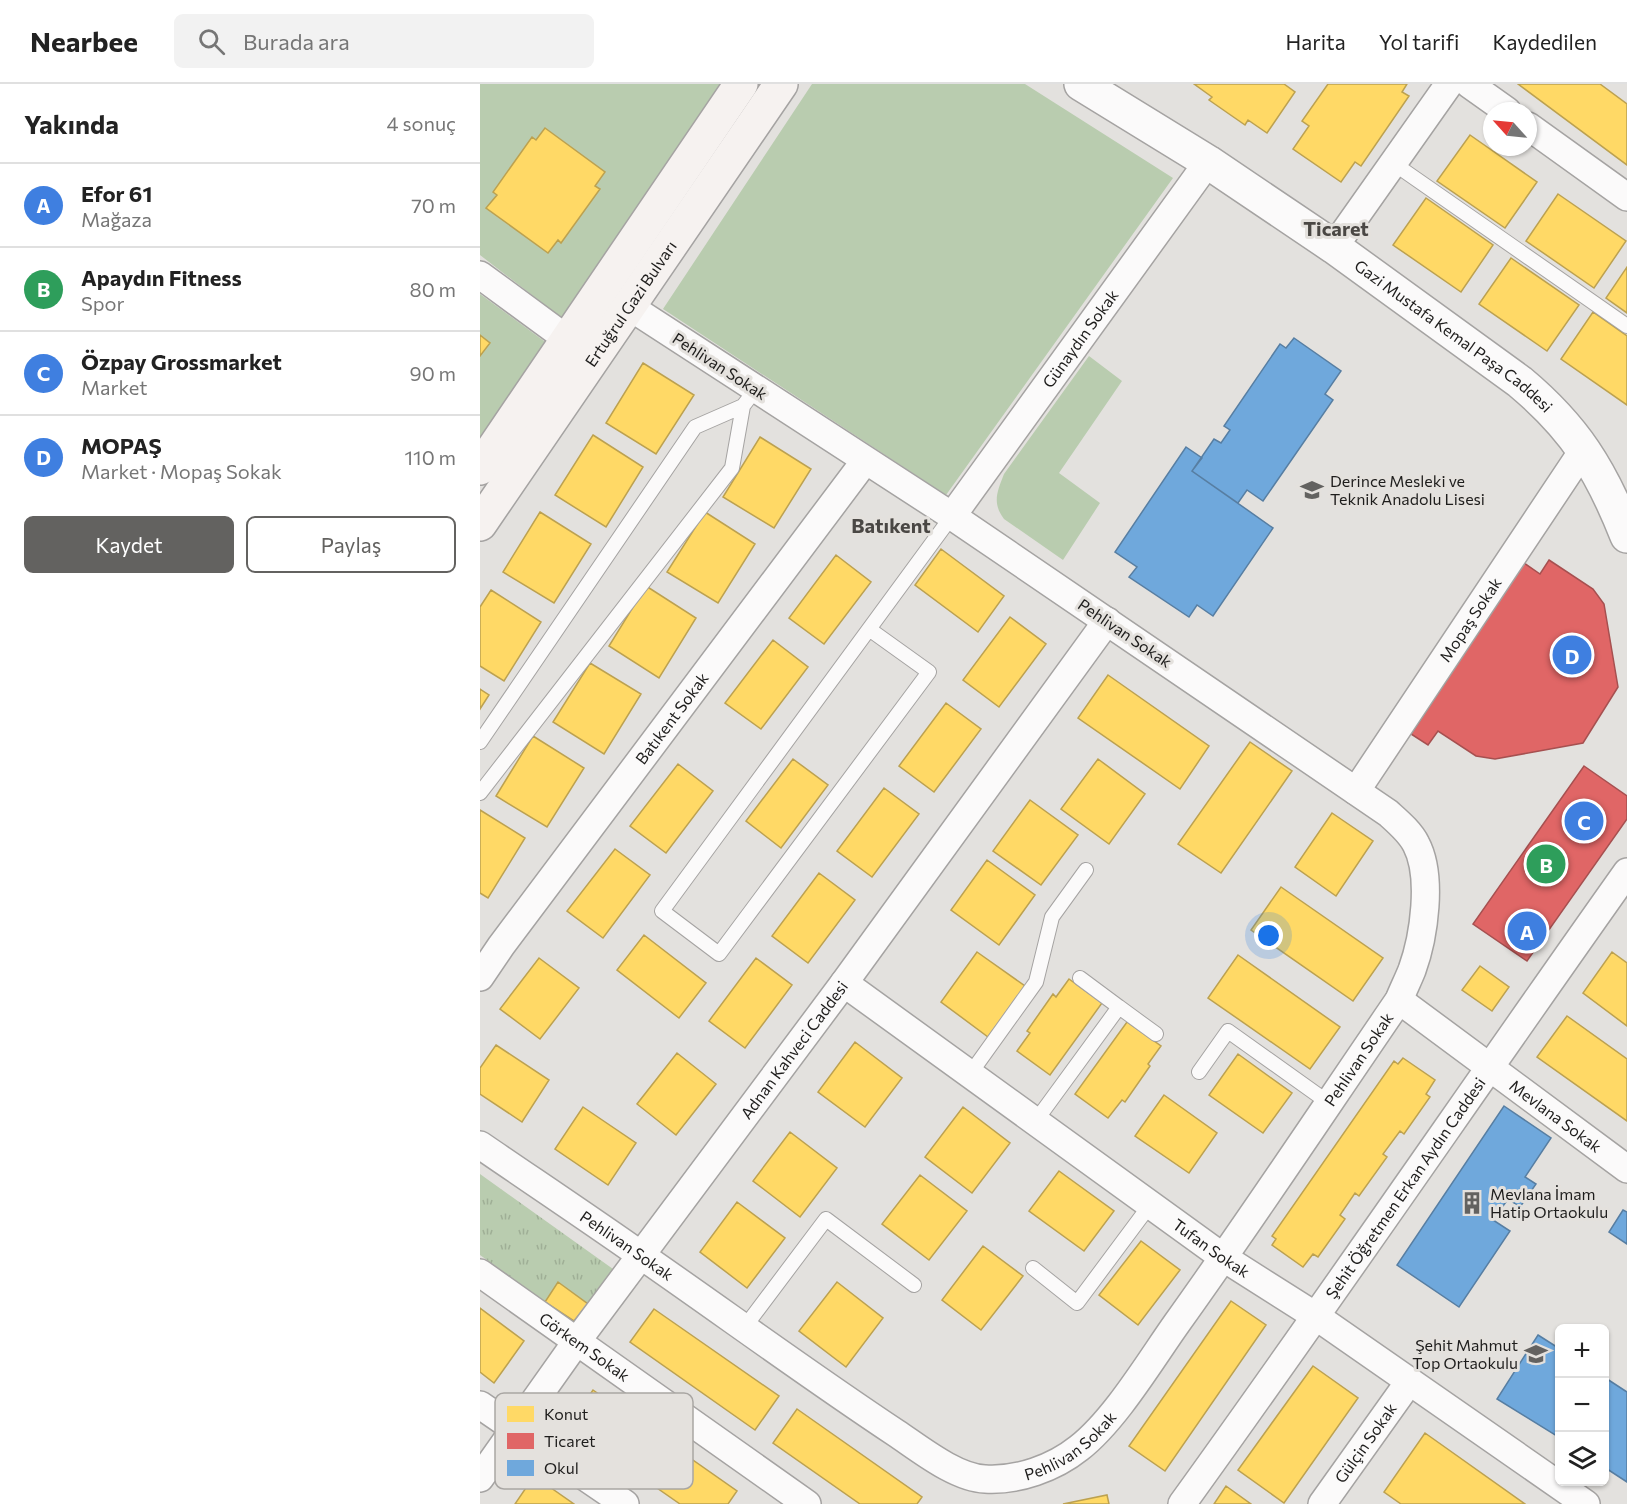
<!DOCTYPE html>
<html lang="tr">
<meta charset="utf-8">
<style>
:root{--surface:#fff;--page:#f2f2f2;--text:#222;--muted:#767676;--line:#e0e0e0;--accent:#636260}
body{margin:0;font-family:Commissioner,sans-serif;background:var(--page);color:var(--text)}
.controls{position:absolute;right:18px;bottom:18px;display:grid;overflow:hidden;border-radius:9px;box-shadow:0 2px 4px #0004}
.controls button{width:54px;height:54px;display:grid;place-items:center;padding:0;border:0;border-bottom:2px solid var(--line);background:var(--surface);color:var(--text);font:30px sans-serif}
.compass{position:absolute;left:1003px;top:18px;width:54px;height:54px;border-radius:50%;background:var(--surface);box-shadow:0 2px 4px #0004;rotate:297deg}
.you{position:absolute;left:789px;top:852px;width:21px;height:21px;margin:-15px;border:4px solid #fff;border-radius:50%;background:#1a73e8;box-shadow:0 0 0 9px #1a73e833}
.badge{display:grid;place-items:center;width:39px;height:39px;border-radius:50%;background:var(--accent);color:#fff;font-size:20px;font-weight:700}
.pin{position:absolute;translate:-50% -50%;border:3px solid #fff;box-shadow:0 2px 6px #0006}
.list{margin:0;padding:0;list-style:none}
h2{display:flex;justify-content:space-between;align-items:center;height:78px;margin:0;padding:0 24px;font-size:26px}
h2 small{font-size:20px;font-weight:400;color:var(--muted)}
.list li{display:grid;grid-template-columns:39px 1fr auto;gap:18px;align-items:center;box-sizing:border-box;height:84px;padding:0 24px;border-top:2px solid var(--line)}
.list b{display:block;font-size:22px;white-space:nowrap}
.list p{margin:0;font-size:20px;white-space:nowrap;color:var(--muted)}
.list em{font-size:20px;font-style:normal;color:var(--muted)}
.actions{display:flex;gap:12px;padding:18px 24px}
.actions a{flex:1;padding:14px 0;border:2px solid var(--accent);border-radius:9px;text-align:center;font-size:21px;color:var(--accent)}
.actions .main{background:var(--accent);color:#fff}
.icon{flex:none;width:33px;height:33px;fill:none;stroke:currentColor;stroke-width:2;stroke-linecap:round;stroke-linejoin:round}
.map{position:relative;flex:none;width:1147px;height:1420px;overflow:hidden}
header{display:flex;align-items:center;gap:36px;box-sizing:border-box;height:84px;padding:0 30px;background:var(--surface);border-bottom:2px solid var(--line)}
header strong{font-size:28px}
nav{display:flex;gap:33px;margin-inline-start:auto;font-size:21px}
.search{width:420px;height:54px;background:var(--page);display:flex;align-items:center;gap:15px;box-sizing:border-box;padding:0 21px;border-radius:9px;color:var(--muted);font-size:22px}
main{display:flex}
aside{flex:1;background:var(--surface)}
.map>svg:first-child{display:block}
.grass{fill:#b9ccaf}
.park{fill:url(#park-tufts)}
.homes{fill:#ffd966;stroke:#bca150;stroke-width:1.5}
.shops{fill:#e06666;stroke:#a65050;stroke-width:1.5}
.schools{fill:#6fa8dc;stroke:#577ea2;stroke-width:1.5}
.lines{fill:none;stroke-linecap:round;stroke-linejoin:round}
.service-casing{stroke:#a5a3a2;stroke-width:16}
.minor-casing{stroke:#a5a3a2;stroke-width:30}
.tertiary-casing{stroke:#a5a3a2;stroke-width:36}
.secondary-casing{stroke:#a5a3a2;stroke-width:36}
.service{stroke:#fbfafa;stroke-width:14}
.minor{stroke:#fbfafa;stroke-width:27}
.tertiary{stroke:#fbfafa;stroke-width:33}
.secondary{stroke:#f6f2f0;stroke-width:33}
.labels{text-anchor:middle;stroke-width:6;stroke-linejoin:round;paint-order:stroke}
.street-label{font-size:16px;fill:#1e1d1c;stroke:#e4e1dd}
.poi-label{font-size:16px;fill:#1e1d1c;stroke:#e4e1dd;text-anchor:start}
.quarter-label{font-size:20px;font-weight:bold;fill:#4a4744;stroke:#e4e1dd}
.key{fill:#e4e1dd;stroke:#a9a6a3;stroke-width:1.5}
.key-label{font-size:16px;fill:#1e1d1c}
</style>
<header>
<strong>Nearbee</strong>
<div class="search"><svg class="icon" aria-label="search" viewBox="0 0 24 24"><circle cx="10" cy="10" r="6"/><path d="M15 15l6 6"/></svg>Burada ara</div>
<nav><a>Harita</a><a>Yol tarifi</a><a>Kaydedilen</a></nav>
</header>
<main>
<aside>
<h2>Yakında<small>4 sonuç</small></h2>
<ul class="list">
<li><span class="badge" style="background:#3f7fe0">A</span><div><b>Efor 61</b><p>Mağaza</p></div><em>70 m</em></li>
<li><span class="badge" style="background:#2e9e5b">B</span><div><b>Apaydın Fitness</b><p>Spor</p></div><em>80 m</em></li>
<li><span class="badge" style="background:#3f7fe0">C</span><div><b>Özpay Grossmarket</b><p>Market</p></div><em>90 m</em></li>
<li><span class="badge" style="background:#3f7fe0">D</span><div><b>MOPAŞ</b><p>Market · Mopaş Sokak</p></div><em>110 m</em></li>
</ul>
<div class="actions"><a class="main">Kaydet</a><a>Paylaş</a></div>
</aside>
<div class="map">
<svg width="1147" height="1420" viewBox="0 0 1147 1420">
<defs>
<pattern id="park-tufts" width="24" height="20" patternUnits="userSpaceOnUse" patternTransform="scale(1.5)"><rect width="24" height="20" fill="#b9ccaf"/><path d="M3 7l-1-3M5 7V3M7 7l1-3M15 17l-1-3M17 17v-4M19 17l1-3" fill="none" stroke="#9faf96"/></pattern>
</defs>
<rect width="100%" height="100%" fill="#e3e1de"/>
<path class="grass" d="M0,0H242L83,235L0,171Z
M332,0H545L693,94L466,411L183,225Z
M0,210L68,260L0,358Z
M609,272L642,297L579,389L620,419L583,476L524,435C512,419 517,408 524,390Z"/>
<path class="park" d="M0,1090L133,1185L108,1220L79,1199L65,1218L0,1171Z"/>
<path class="homes" d="M714,0H804L815,8L787,49L768,36L765,41L729,16L732,13Z
M848,0H927L922,8L929,12L881,82L875,78L861,98L813,65L829,42L822,37Z
M1038,0H1120L1147,20V81Z
M65,44L125,88L115,102L120,105L81,159L78,156L68,169L6,124L17,111L13,108L52,53L56,56Z
M990,51L1057,98L1025,144L957,97Z
M1078,110L1146,157L1114,204L1046,157Z
M946,114L1013,161L981,208L913,161Z
M1031,174L1099,221L1067,267L999,220Z
M1147,183V229L1126,214Z
M1113,228L1147,252V321L1081,275Z
M0,251L10,259L0,272Z
M163,279L214,311L176,370L126,339Z
M113,351L163,383L126,443L75,411Z
M280,353L331,385L294,444L243,413Z
M60,428L111,460L74,519L23,488Z
M225,428L275,460L238,519L187,488Z
M461,465L524,512L498,548L435,501Z
M356,471L391,498L344,560L309,534Z
M166,502L216,534L179,594L129,562Z
M11,506L61,538L24,597L0,582V523Z
M530,533L566,560L519,623L483,596Z
M293,556L328,583L281,645L245,619Z
M110,579L161,610L124,670L73,638Z
M628,591L729,662L700,705L598,634Z
M0,605L9,611L0,625Z
M466,619L501,645L454,708L419,682Z
M53,652L104,684L67,743L16,712Z
M770,658L812,687L741,789L698,760Z
M313,675L348,701L301,764L266,737Z
M618,675L665,710L629,760L581,725Z
M198,680L233,707L186,769L150,742Z
M404,704L439,730L392,793L357,767Z
M550,716L598,751L561,801L513,767Z
M0,726L45,754L8,814L0,809Z
M852,729L893,757L856,812L815,783Z
M135,765L170,791L123,854L87,827Z
M507,776L555,811L519,861L471,826Z
M339,789L375,816L328,879L292,852Z
M801,803L903,874L873,917L771,846Z
M164,851L226,899L199,934L137,886Z
M497,868L545,902L508,953L461,918Z
M1132,868L1147,879V942L1103,909Z
M758,871L860,943L830,985L728,914Z
M59,874L99,904L60,955L20,925Z
M276,874L312,901L265,964L229,937Z
M1000,882L1029,903L1012,927L982,906Z
M589,895L622,919L570,991L537,967L550,949L547,947L573,910L576,913Z
M1087,932L1147,975V1037L1057,973Z
M647,938L681,962L668,980L670,982L645,1018L642,1016L628,1034L595,1010Z
M375,958L422,994L385,1043L338,1008Z
M16,961L69,996L42,1038L0,1010V984Z
M197,969L236,1000L196,1051L157,1020Z
M758,970L812,1009L783,1049L729,1011Z
M923,974L955,996L946,1010L950,1013L924,1050L920,1047L903,1070L907,1073L879,1112L875,1109L860,1131L865,1135L838,1173L833,1170L823,1183L792,1161L796,1155L792,1152L914,977L918,980Z
M684,1011L737,1049L709,1089L655,1052Z
M103,1023L156,1059L128,1101L75,1065Z
M483,1023L530,1059L492,1109L445,1073Z
M310,1048L357,1084L320,1133L273,1097Z
M579,1087L634,1127L604,1167L549,1127Z
M440,1091L487,1127L449,1176L402,1140Z
M257,1118L305,1154L267,1204L220,1168Z
M661,1157L700,1186L658,1241L619,1211Z
M503,1162L543,1192L501,1246L462,1216Z
M78,1198L108,1220L94,1237L65,1218Z
M357,1198L403,1234L366,1283L319,1247Z
M751,1217L786,1241L685,1387L649,1362Z
M0,1224L44,1257L14,1299L0,1288Z
M174,1225L299,1312L275,1346L150,1258Z
M833,1282L878,1314L804,1419L758,1386Z
M113,1306L257,1407L248,1420H200L88,1342Z
M317,1325L442,1413L437,1420H380L293,1359Z
M945,1349L1045,1420H921L904,1408Z
M54,1392L94,1420H35Z
M746,1402L771,1420H734Z
M627,1411L629,1420H583Z"/>
<path class="shops" d="M1069,476L1113,505L1124,520L1138,603L1103,659L1015,675L996,672L958,647L948,661L931,650L1044,479L1060,490Z
M1104,682L1147,712V735L1047,877L993,840Z"/>
<path class="schools" d="M814,254L861,287L845,310L853,316L783,417L767,406L758,419L712,387L734,355L741,359L750,346L744,342L800,260L806,264Z
M706,363L722,374L712,387L793,444L733,532L717,521L709,533L649,493L657,483L635,468Z
M1024,1022L1071,1054L1045,1093L1056,1100L1040,1123L1028,1115L1013,1136L1030,1147L979,1223L917,1181Z
M1143,1126L1147,1128V1160L1129,1148Z
M1058,1251L1080,1265V1354L1017,1315Z
M1124,1293L1147,1308V1398L1124,1383Z"/>
<g class="lines">
<g class="service-casing">
<path id="service" d="M913,79L1147,242
M389,545L449,588L239,870L182,827L472,432
M0,658L215,343L263,322
M0,709L252,384L263,322L276,305
M639,923L676,950
M719,988L748,947L849,1019
M490,990L556,898L572,833L606,786
M555,1038L639,923L600,894
M553,1184L597,1219L670,1121
M264,1244L346,1135L434,1201"/>
</g>
<g class="minor-casing">
<g id="minor">
<path d="M989,0L1027,27"/>
<path d="M1048,42L1147,113"/>
<path d="M854,163L969,0"/>
<path d="M0,191L87,255"/>
<path id="s1" d="M472,432L728,78"/>
<path id="s2" d="M876,707L1104,365"/>
<path id="s3" d="M0,893L21,862L385,377"/>
<path id="s4" d="M364,899L744,1174L837,1233L1106,1420"/>
<path id="s5" d="M919,916L1147,1085"/>
<path id="s6" d="M0,1061C54,1098 108,1134 162,1172C247,1231 330,1292 416,1349C440,1365 476,1394 505,1395C538,1397 574,1384 599,1364C635,1336 670,1277 697,1239C773,1133 845,1024 919,916C923,906 928,896 932,886C944,853 953,792 936,760C930,748 918,738 908,729L472,432L150,223"/>
<path id="s7" d="M0,1189L327,1420"/>
<path d="M0,1321L145,1420"/>
<path id="s8" d="M0,1394L97,1257L364,899L627,537"/>
<path id="s9" d="M702,1420C853,1211 998,998 1147,788"/>
<path id="s10" d="M842,1420L929,1298"/>
</g>
</g>
<g class="tertiary-casing">
<g id="tertiary">
<path id="s11" d="M601,0L728,78L854,163L1040,298C1095,344 1121,386 1147,452"/>
</g>
</g>
<g class="secondary-casing">
<g id="secondary">
<path d="M0,384L261,0"/>
<path id="s12" d="M0,440L301,0"/>
</g>
</g>
<use href="#service" class="service"/>
<use href="#minor" class="minor"/>
<use href="#tertiary" class="tertiary"/>
<use href="#secondary" class="secondary"/>
</g>
<defs>
<g id="school-bare" transform="scale(1.8)"><path d="M0-5L7-2L0 1L-7-2ZM-4 1L0 2.5L4 1V4Q0 6-4 4Z" fill="#636260" stroke="#e4e1dd" stroke-width="2.5" paint-order="stroke"/></g>
<g id="building-bare" transform="scale(1.8)"><path d="M-4-6H4V6H1V3H-1V6H-4ZM-2.5-4.3h1.7v1.8h-1.7ZM.8-4.3h1.7v1.8H.8ZM-2.5-1h1.7V.8h-1.7ZM.8-1h1.7V.8H.8Z" fill="#636260" stroke="#e4e1dd" stroke-width="2.5" paint-order="stroke"/></g>
</defs>
<g fill-rule="evenodd">
<use href="#school-bare" x="832" y="406"/>
<use href="#building-bare" x="992" y="1119"/>
<use href="#school-bare" x="1056" y="1270"/>
</g>
<g class="labels">
<g class="street-label">
<text dy="6" stroke="none"><textPath href="#s12" startOffset="267">Ertuğrul Gazi Bulvarı</textPath></text>
<text dy="6" stroke="none"><textPath href="#s11" startOffset="450">Gazi Mustafa Kemal Paşa Caddesi</textPath></text>
<text dy="6" stroke="none"><textPath href="#s1" startOffset="219">Günaydın Sokak</textPath></text>
<text transform="translate(240 282) rotate(33)" y="6">Pehlivan Sokak</text>
<text dy="6" stroke="none"><textPath href="#s2" startOffset="206">Mopaş Sokak</textPath></text>
<text transform="translate(645 549) rotate(34)" y="6">Pehlivan Sokak</text>
<text dy="6" stroke="none"><textPath href="#s3" startOffset="322">Batıkent Sokak</textPath></text>
<text dy="6" stroke="none"><textPath href="#s8" startOffset="531">Adnan Kahveci Caddesi</textPath></text>
<text dy="6" stroke="none"><textPath href="#s6" startOffset="1188">Pehlivan Sokak</textPath></text>
<text dy="6" stroke="none"><textPath href="#s5" startOffset="195">Mevlana Sokak</textPath></text>
<text dy="6" stroke="none"><textPath href="#s9" startOffset="387">Şehit Öğretmen Erkan Aydın Caddesi</textPath></text>
<text dy="6" stroke="none"><textPath href="#s6" startOffset="178">Pehlivan Sokak</textPath></text>
<text dy="6" stroke="none"><textPath href="#s4" startOffset="453">Tufan Sokak</textPath></text>
<text dy="6" stroke="none"><textPath href="#s7" startOffset="128">Görkem Sokak</textPath></text>
<text dy="6" stroke="none"><textPath href="#s6" startOffset="702">Pehlivan Sokak</textPath></text>
<text dy="6" stroke="none"><textPath href="#s10" startOffset="75">Gülçin Sokak</textPath></text>
</g>
<g class="poi-label">
<text x="850" y="403">Derince Mesleki ve<tspan x="850" dy="18">Teknik Anadolu Lisesi</tspan></text>
<text x="1010" y="1116">Mevlana İmam<tspan x="1010" dy="18">Hatip Ortaokulu</tspan></text>
<text x="1038" y="1267" text-anchor="end">Şehit Mahmut<tspan x="1038" dy="18">Top Ortaokulu</tspan></text>
</g>
<g class="quarter-label">
<text x="856" y="152">Ticaret</text>
<text x="411" y="449">Batıkent</text>
</g>
</g>
<rect x="15" y="1309" width="198" height="96" rx="9" class="key"/>
<rect x="27" y="1322" width="27" height="16" fill="#ffd966"/>
<rect x="27" y="1349" width="27" height="16" fill="#e06666"/>
<rect x="27" y="1376" width="27" height="16" fill="#6fa8dc"/>
<g class="key-label">
<text x="64" y="1336">Konut</text>
<text x="64" y="1363">Ticaret</text>
<text x="64" y="1390">Okul</text>
</g>
</svg>
<div class="controls">
<button>+</button>
<button>−</button>
<button><svg class="icon" aria-label="layers" viewBox="0 0 24 24"><path d="M12 4l9 5-9 5-9-5zM3 14l9 5 9-5"/></svg></button>
</div>
<svg class="compass" viewBox="-18 -18 36 36"><path d="M0-13l5 13h-10z" fill="#e53935"/><path d="M0 13l5-13h-10z" fill="#767676"/></svg>
<div class="you"></div>
<div class="pin badge" style="left:1047px;top:847px;background:#3f7fe0">A</div>
<div class="pin badge" style="left:1066px;top:780px;background:#2e9e5b">B</div>
<div class="pin badge" style="left:1104px;top:737px;background:#3f7fe0">C</div>
<div class="pin badge" style="left:1092px;top:571px;background:#3f7fe0">D</div>
</div>
</main>
